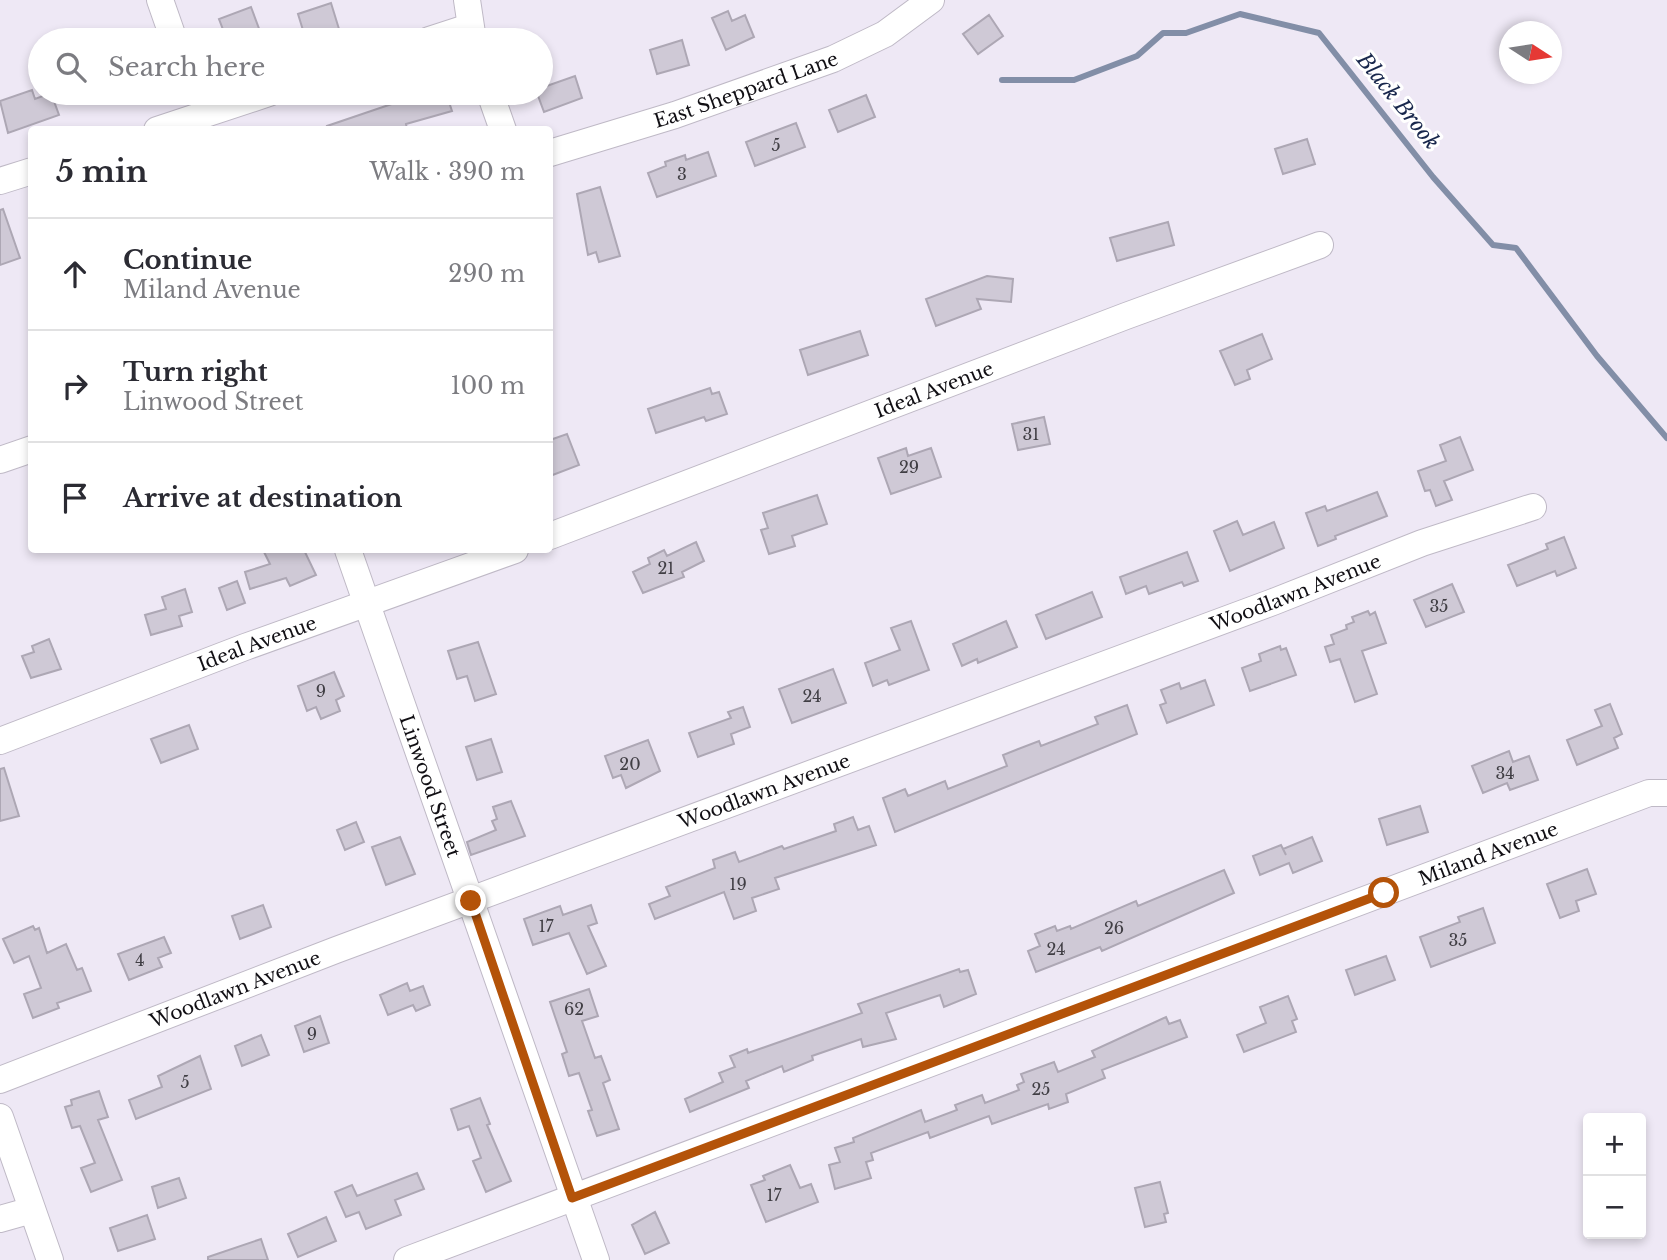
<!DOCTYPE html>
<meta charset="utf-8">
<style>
:root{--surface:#fff;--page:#f7f7f7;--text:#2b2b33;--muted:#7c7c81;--line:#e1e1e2}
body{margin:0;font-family:"Libre Baskerville",serif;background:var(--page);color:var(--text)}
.controls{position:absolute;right:21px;bottom:21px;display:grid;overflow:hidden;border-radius:7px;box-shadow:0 4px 10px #0003}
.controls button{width:63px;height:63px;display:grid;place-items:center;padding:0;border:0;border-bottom:2px solid var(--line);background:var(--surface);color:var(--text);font:35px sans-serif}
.compass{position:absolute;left:1499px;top:21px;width:63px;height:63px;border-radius:50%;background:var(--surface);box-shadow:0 4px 10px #0003;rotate:102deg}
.stop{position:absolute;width:21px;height:21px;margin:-16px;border:5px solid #b45309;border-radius:50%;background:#fff}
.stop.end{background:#b45309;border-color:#fff;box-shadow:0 2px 7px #0008}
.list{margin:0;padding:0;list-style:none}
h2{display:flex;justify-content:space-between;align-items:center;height:91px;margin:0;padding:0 28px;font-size:30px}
h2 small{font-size:23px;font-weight:400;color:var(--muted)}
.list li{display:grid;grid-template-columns:46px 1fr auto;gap:21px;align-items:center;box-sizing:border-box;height:112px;padding:0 28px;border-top:2px solid var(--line)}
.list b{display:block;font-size:26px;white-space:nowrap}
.list p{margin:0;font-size:23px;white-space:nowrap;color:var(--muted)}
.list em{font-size:23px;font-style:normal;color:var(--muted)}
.icon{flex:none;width:38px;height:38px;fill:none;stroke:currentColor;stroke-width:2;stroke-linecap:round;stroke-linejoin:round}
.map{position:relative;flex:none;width:1667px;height:1260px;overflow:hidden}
.search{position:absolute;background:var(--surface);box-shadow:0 4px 10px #0003;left:28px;top:28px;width:525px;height:77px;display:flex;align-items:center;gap:18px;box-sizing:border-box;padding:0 24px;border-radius:38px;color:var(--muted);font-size:26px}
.panel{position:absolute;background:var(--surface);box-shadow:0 4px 10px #0003;left:28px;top:126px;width:525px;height:427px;border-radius:7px}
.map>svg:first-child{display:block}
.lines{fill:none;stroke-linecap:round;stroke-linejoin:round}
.stream{stroke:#828ea7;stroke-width:6}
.building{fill:#cfc9d6;stroke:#ada7b4;stroke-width:2}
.minor-casing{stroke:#bfb9c6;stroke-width:28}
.minor{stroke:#fff;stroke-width:26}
.route{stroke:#b45309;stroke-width:9}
.labels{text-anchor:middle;stroke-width:6;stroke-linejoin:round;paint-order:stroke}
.number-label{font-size:16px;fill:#403e44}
.street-label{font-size:19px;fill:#110f14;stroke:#fff}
.water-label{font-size:21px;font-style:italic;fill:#18274c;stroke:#fff}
</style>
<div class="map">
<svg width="1667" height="1260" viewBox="0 0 1667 1260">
<rect width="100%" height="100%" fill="#eee8f5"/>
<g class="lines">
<path class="stream" d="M1002,80H1074L1137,56L1163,33H1186L1240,14L1319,33L1433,177L1493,245L1516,248L1597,356L1667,438"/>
</g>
<path class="building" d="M331,3L339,29L323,34L325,40H306L298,14Z
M251,7L261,34L255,37L256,40H227L219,19Z
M728,11L732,21L745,15L754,37L726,50L712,18Z
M989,15L1003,36L978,54L963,34Z
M682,40L689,65L657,74L650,50Z
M575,76L582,98L544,112L537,93H541V88Z
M32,90L35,99L51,93L59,115L8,133L0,101Z
M424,93H446L452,111L406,124L407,129L328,130L327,126Z
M866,95L875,117L838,132L829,110Z
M796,123L805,147L755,166L746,142Z
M1307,139L1315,164L1283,174L1275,149Z
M708,152L716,176L657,197L648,173L666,166L665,162L685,155L686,160Z
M600,187L620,256L599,262L596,252L588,255L577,194Z
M3,209L20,258L0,265V210Z
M1168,222L1174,245L1117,261L1110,238Z
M987,276L1013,279L1011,302L977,299L981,309L936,326L926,299Z
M860,331L868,355L808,375L800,350Z
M1262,334L1272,359L1247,370L1250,379L1235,385L1220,351Z
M710,388L712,394L719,392L727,414L706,421L704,417L656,433L648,409Z
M1044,417L1050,444L1018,450L1012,424Z
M567,434L579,465L550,476V440Z
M1460,437L1473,470L1444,481L1452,500L1436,506L1430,490L1425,491L1418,471L1446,461L1440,445Z
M906,448L908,456L931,448L941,477L891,494L878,458Z
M1377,492L1387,516L1335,536L1336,539L1318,546L1306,513L1325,506L1327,511Z
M817,495L827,524L792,536L795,546L769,554L761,530L768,528L763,513Z
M1237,521L1243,535L1274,522L1284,548L1230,571L1214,531Z
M1564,537L1576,568L1557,576L1555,571L1517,586L1508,565L1548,549L1546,544Z
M696,542L704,561L682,572L684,577L643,593L633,572L650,564L648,558L664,550L667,556Z
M263,550H304L316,575L290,586L286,578L250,589L245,572L270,564Z
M1187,552L1198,581L1184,586L1182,582L1149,594L1146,586L1126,594L1120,577Z
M237,581L245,603L227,610L219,588Z
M1452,584L1464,612L1426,627L1414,600Z
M185,589L192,612L179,616L182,626L151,635L145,615L166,609L162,597Z
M1092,592L1102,617L1046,639L1036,615Z
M1368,611L1370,615L1375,612L1386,643L1362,651L1377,694L1355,702L1340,659L1330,662L1325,647L1334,644L1331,635L1347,629L1346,625L1354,622L1352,617Z
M911,621L929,670L889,685L887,680L873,686L865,663L900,650L891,628Z
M1006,621L1017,647L978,663L977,659L962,666L953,644Z
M49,639L61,669L31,678L22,656L34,652L32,646Z
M478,642L496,694L475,701L467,676L457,679L448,651Z
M1280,646L1281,650L1286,648L1296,675L1250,691L1242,668L1261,661L1259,654Z
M833,669L846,703L792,723L779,689Z
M334,672L344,696L336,700L340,711L321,719L316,707L307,711L298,686Z
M1205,680L1214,705L1167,723L1160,705L1166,703L1161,690L1179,683L1181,689Z
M1610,704L1622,734L1614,738L1618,748L1577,765L1567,740L1602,726L1595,710Z
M1127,705L1137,734L895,832L883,798L905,789L908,796L945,781L948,789L1007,766L1003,755L1039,741L1041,746L1098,724L1095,717Z
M743,707L750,727L731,734L734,744L698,757L689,733L731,718L728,712Z
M189,725L198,749L161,763L151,739Z
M491,739L502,772L477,780L466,747Z
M648,740L660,771L626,788L621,775L613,778L605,756Z
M1509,751L1513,762L1529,756L1538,780L1510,790L1507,783L1483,793L1472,766Z
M4,768L19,816L0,821V769Z
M511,801L525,836L471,855L467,842L496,830L492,821L497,819L493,807Z
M1420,806L1428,832L1387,845L1379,819Z
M853,817L858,830L869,826L876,845L775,878L779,889L752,898L756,911L734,919L724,892L655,919L649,904L670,896L666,887L715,868L713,860L735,852L739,862L782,846L784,849L836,831L834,824Z
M356,822L364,842L345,850L337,830Z
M400,837L415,874L386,885L372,847Z
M1312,837L1322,861L1293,873L1289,863L1260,875L1253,856L1281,845L1286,855L1283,849Z
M1587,869L1596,894L1576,901L1579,911L1560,918L1547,884Z
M1224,870L1234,893L1102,951L1100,947L1036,972L1028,951L1040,946L1035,934L1055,926L1057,931L1070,926L1071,929L1136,901L1138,906Z
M263,905L271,927L240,939L232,916Z
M591,905L597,923L588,926L606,966L587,974L569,933L533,945L524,919L560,906L563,915Z
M1483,908L1495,943L1431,967L1420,937L1460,922L1458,917Z
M33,926L35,930L39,928L47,953L66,944L77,970L82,968L91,991L57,1003L59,1008L33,1018L24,994L41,988L29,956L14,963L3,939Z
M164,937L171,953L158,958L162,967L129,980L118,954Z
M1386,956L1395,980L1355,995L1346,970Z
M959,969L960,972L968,970L976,994L944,1007L940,995L886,1013L896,1039L863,1047L861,1039L812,1056L813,1060L784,1072L782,1066L746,1081L749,1088L690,1112L685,1099L723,1082L719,1073L735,1067L730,1056L747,1049L748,1053L862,1013L858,1004Z
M407,983L410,991L423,986L430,1005L416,1011L413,1005L388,1015L380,995Z
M589,989L598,1016L582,1021L595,1058L601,1056L610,1080L603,1083L619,1129L597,1136L588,1111L592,1110L579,1073L569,1076L562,1054L567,1052L550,1002Z
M1288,996L1297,1019L1292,1021L1296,1032L1244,1052L1237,1035L1266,1023L1260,1007Z
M320,1016L329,1043L304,1052L295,1026Z
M1166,1017L1169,1024L1180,1020L1187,1037L1102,1070L1105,1078L1066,1094L1068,1102L1049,1109L1048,1104L992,1124L989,1116L930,1138L928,1132L871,1153L873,1160L866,1162L871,1178L835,1189L829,1165L840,1162L835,1148L854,1142L853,1138L921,1110L925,1122L957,1110L955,1105L982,1095L985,1103L1019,1090L1017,1085L1024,1082L1021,1074L1054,1062L1058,1072L1095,1057L1092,1051Z
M261,1035L269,1055L242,1066L235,1046Z
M200,1056L211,1089L136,1119L129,1100L162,1087L158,1076Z
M99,1091L108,1117L98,1120L122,1180L91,1192L81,1168L95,1163L80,1126L72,1128L65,1107L72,1105L71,1100Z
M480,1098L490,1124L487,1125L511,1181L486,1192L473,1161L481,1158L469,1126L458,1130L451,1109Z
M790,1165L800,1188L811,1184L818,1202L766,1222L751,1185L765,1180L763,1176Z
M417,1173L424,1189L395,1200L401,1215L366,1229L359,1212L346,1217L335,1192L352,1185L357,1196Z
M179,1178L186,1198L158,1208L152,1187Z
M1160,1182L1168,1213L1164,1214L1166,1222L1145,1227L1135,1188Z
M655,1212L669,1243L645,1254L632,1225Z
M147,1215L155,1239L118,1251L110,1228Z
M326,1217L336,1241L298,1257L288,1234Z
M261,1239L268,1260H208V1257Z"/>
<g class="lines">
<g class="minor-casing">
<g id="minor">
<path d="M160,0L174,40"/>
<path d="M467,0L473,40"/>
<path d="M429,40L469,27"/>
<path d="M490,93L503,130"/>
<path d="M157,130L269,93"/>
<path id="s1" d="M550,153L675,115L833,59L885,34L931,0"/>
<path d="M0,181L32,171"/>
<path d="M0,460L32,449"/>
<path id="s2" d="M550,536L1126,316L1320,245"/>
<path id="s3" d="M348,550L596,1260"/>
<path id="s4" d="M0,741L245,647L515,550"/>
<path id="s5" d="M0,1080L336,950L1273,602L1422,543L1533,507"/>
<path d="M0,1117L50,1260"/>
<path d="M0,1219L32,1210"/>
<path id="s6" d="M407,1260L1649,793H1667"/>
</g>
</g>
<use href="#minor" class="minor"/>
</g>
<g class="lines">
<path class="route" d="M471,901L572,1198L1384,893"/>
</g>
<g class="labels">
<g class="number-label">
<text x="776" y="151">5</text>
<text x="682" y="180">3</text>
<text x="1031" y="440">31</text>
<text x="909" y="473">29</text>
<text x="666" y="574">21</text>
<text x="1439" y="612">35</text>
<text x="321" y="697">9</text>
<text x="812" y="702">24</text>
<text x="630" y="770">20</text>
<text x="1505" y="779">34</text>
<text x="738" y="890">19</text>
<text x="546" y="932">17</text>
<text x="1114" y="934">26</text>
<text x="1458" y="946">35</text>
<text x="1056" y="955">24</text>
<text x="140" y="966">4</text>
<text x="574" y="1015">62</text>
<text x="312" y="1040">9</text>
<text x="185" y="1088">5</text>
<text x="1041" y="1095">25</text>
<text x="774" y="1201">17</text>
</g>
<g class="street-label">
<text dy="7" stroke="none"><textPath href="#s1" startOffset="206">East Sheppard Lane</textPath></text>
<text dy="7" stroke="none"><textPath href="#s2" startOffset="411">Ideal Avenue</textPath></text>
<text dy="7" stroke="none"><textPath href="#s5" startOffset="1384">Woodlawn Avenue</textPath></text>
<text dy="7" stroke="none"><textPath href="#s4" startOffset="275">Ideal Avenue</textPath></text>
<text dy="7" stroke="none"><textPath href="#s3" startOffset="250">Linwood Street</textPath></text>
<text dy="7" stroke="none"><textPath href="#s5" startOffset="817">Woodlawn Avenue</textPath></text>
<text dy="7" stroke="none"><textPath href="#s6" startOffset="1155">Miland Avenue</textPath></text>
<text dy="7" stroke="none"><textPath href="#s5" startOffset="252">Woodlawn Avenue</textPath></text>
</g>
<g class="water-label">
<text transform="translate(1398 101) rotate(51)" y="7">Black Brook</text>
</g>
</g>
</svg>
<div class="controls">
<button>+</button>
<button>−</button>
</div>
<svg class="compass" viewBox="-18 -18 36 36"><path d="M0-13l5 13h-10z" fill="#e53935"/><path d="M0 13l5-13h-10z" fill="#7c7c81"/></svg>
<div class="stop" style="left:1384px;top:893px"></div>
<div class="stop end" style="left:471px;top:901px"></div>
<div class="search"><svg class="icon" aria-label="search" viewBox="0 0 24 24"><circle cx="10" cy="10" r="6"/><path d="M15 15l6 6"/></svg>Search here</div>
<section class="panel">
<h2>5 min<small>Walk · 390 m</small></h2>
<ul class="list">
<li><svg class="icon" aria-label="ahead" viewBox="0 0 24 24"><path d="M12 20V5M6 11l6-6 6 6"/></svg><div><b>Continue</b><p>Miland Avenue</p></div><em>290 m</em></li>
<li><svg class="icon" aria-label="right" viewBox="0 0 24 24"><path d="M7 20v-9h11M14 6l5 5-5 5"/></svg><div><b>Turn right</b><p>Linwood Street</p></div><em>100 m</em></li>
<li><svg class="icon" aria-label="arrive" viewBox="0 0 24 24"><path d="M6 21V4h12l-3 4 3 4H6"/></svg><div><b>Arrive at destination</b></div></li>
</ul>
</section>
</div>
